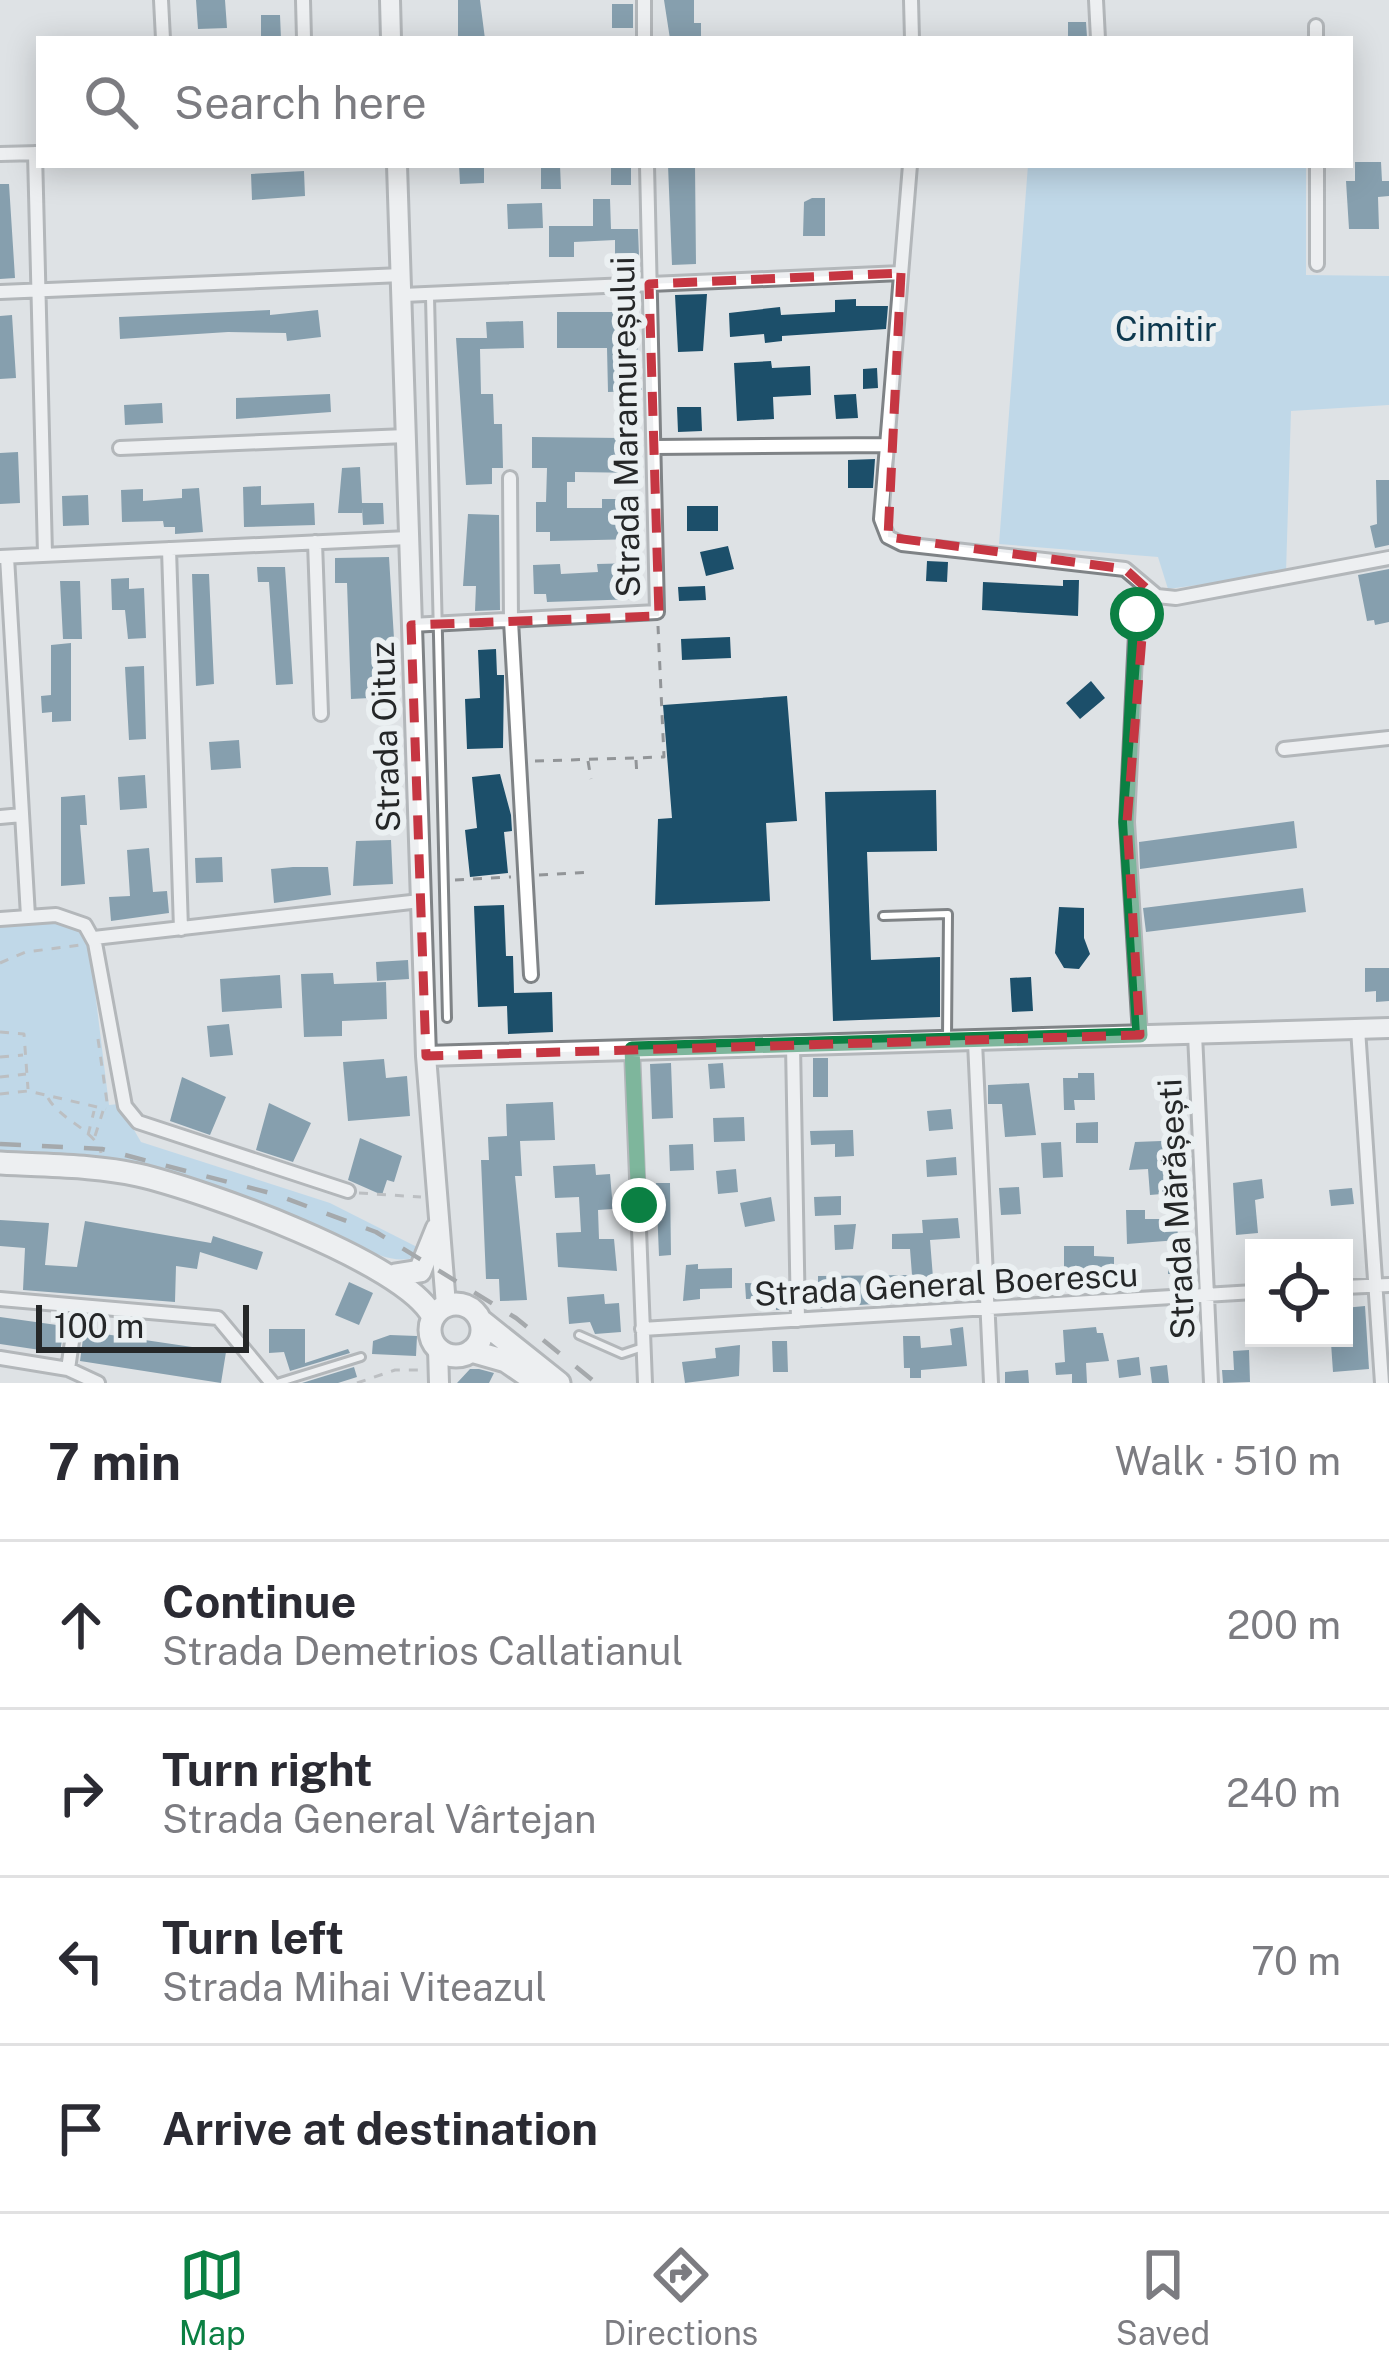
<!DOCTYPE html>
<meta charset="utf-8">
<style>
:root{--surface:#fff;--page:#f2f2f3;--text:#2b2b33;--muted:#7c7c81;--line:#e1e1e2;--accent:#0b8043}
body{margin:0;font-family:"Public Sans",sans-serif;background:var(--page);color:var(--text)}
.controls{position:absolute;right:36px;bottom:36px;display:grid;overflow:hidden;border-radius:0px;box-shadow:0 6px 30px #0003}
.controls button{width:108px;height:108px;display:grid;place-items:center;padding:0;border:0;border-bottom:3px solid var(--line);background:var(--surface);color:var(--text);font:60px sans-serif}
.scale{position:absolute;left:36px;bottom:30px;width:213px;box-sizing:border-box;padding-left:12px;border:6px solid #252728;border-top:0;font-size:33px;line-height:42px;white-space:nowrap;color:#252728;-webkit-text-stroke:9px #ebf0f2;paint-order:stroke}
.stop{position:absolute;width:36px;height:36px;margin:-27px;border:9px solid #0b8043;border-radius:50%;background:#fff}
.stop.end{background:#0b8043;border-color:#fff;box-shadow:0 3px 12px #0008}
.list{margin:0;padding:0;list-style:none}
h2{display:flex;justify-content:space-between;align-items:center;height:156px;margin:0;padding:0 48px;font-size:51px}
h2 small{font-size:39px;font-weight:400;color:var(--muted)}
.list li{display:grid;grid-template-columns:78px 1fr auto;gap:36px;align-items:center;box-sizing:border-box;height:168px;padding:0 48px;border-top:3px solid var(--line)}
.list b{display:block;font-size:45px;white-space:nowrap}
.list p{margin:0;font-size:39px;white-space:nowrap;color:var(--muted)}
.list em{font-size:39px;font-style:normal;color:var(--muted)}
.icon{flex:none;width:66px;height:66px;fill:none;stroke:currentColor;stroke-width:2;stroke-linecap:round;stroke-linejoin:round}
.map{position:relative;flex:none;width:1389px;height:1383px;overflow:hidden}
.search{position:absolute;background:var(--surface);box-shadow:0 6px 30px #0003;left:36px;right:36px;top:36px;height:132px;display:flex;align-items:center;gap:30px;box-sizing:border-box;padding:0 42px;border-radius:0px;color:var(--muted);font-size:45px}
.sheet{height:828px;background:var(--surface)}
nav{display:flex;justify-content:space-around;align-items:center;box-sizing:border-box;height:168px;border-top:3px solid var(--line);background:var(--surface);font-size:33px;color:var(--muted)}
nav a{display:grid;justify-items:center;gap:6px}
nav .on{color:var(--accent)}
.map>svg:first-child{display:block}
.green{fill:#9ccdeb}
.building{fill:#1c4f6a}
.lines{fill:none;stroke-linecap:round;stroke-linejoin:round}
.lane-casing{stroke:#7f8386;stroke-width:12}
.street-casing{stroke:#7f8386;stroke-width:18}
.secondary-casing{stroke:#7f8386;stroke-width:24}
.primary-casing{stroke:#7f8386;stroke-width:27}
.path{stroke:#929598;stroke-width:3;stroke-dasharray:9 9;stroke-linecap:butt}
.lane{stroke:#fff;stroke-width:6}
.street{stroke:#fff;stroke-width:12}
.secondary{stroke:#fff;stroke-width:18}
.primary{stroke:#fff;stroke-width:21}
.rail{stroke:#616466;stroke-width:4.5;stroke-dasharray:21 21;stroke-linecap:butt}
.route{stroke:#0b8043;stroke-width:15}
.marked{fill:none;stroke:#c63642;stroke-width:9;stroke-dasharray:24 15;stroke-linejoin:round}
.labels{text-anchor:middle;stroke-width:12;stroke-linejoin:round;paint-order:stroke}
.park-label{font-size:33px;fill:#0e394f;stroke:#ebf0f2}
.street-label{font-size:33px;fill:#252728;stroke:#ebf0f2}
</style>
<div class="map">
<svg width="1389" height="1383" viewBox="0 0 1389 1383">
<rect width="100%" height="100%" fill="#dee2e5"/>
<path class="green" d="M1028,165H1306V275L1389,276V405L1291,411L1286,573L1168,589L1158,557L999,544Z
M68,922L85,932L89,943L109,1105L119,1104L141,1142L330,1203L421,1249L415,1257C386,1269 341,1234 313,1223C214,1183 106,1161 0,1152V926Z"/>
<path class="building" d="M196,0H225L227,28L198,29Z
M458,0H480L485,39H458Z
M664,0H694V23H701V39H670Z
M612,4H633V28H612Z
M261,15H280L281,39H261Z
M1068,22H1086L1087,37L1068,38Z
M1355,162H1381L1382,181H1389V196L1378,197L1379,229H1349L1346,181H1355Z
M459,165H484V183L460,184Z
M541,165H560L561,189H541Z
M611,165H631V185H611Z
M668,165H695L696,264L672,265Z
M304,171L305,196L252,200L251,174Z
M0,184H9L15,278L0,279Z
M812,198H825V236H803L804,202Z
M593,199H610L611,229H638L639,256L615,257V240L574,242V257H549V226H593Z
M542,203L543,228L508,229L507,204Z
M707,294L703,351L678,352L675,295Z
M856,299V306H888L886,329L782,336V341L765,343L764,334L730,337L729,313L780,307L781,315L835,312V300Z
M270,310V315L318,310L321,337L287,341L286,333L228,332L120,339L119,317Z
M557,312H634L642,391L608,392L607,348H557Z
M12,315L16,378L0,379V316Z
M523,321L524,348L480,349L481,394H493L494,424H502L503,468H492V484L466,485L456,338H487L486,322Z
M771,361L772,368L810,366L811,395L773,397L774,419L737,421L734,363Z
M877,368L878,388L863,389V369Z
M330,394L331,412L236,419V398Z
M856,394L858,418L836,419L834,395Z
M162,403L163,423L125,425L124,405Z
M677,407H701L702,431L678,432Z
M532,437L622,438V449L642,450V473L575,472V482H567V508H602V499H640L641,539L550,541V532H536V502H546L547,468H532Z
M18,452L20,503L0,504V453Z
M875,459L873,488H848V460Z
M360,467L362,503H383L384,524L363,525L362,508V513H338L342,468Z
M1376,480H1389V545L1375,548L1370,526L1377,524Z
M261,486V505L314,503L315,525L244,527L243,487Z
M199,488L203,532L175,534V527H164L163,521L122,522L121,490L143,489V501L182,498V489Z
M88,495L89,525L63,526L62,496Z
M687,506H718V531H687Z
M468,514L499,515L500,610L475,611L476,586H463Z
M728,546L734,569L706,576L700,552Z
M389,557L398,704L370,705V698L351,699L347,583H335V558Z
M927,561L948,562L947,582L926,581Z
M637,563L638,599L547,602L546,594H534L533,565L560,564L561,574L598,572L597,564Z
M257,567H285L293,684L276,685L269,582H258Z
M1389,569V622L1375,625L1374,620L1367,621L1358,575Z
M192,574H209L214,684L196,686Z
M129,578V589L144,588L146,638L128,639L125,610H112L111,579Z
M1063,580H1079L1078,616L982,610L983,582L1063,586Z
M60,581H80L82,639H63Z
M705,586L706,600L679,601L678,587Z
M730,637L731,658L682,660L681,639Z
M71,643V721L52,722V712L42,713L41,696L51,695V645Z
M496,649L497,675H504L503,748L467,749L465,699L480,698L478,650Z
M144,666L146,739L129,740L125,667Z
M1091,681L1105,698L1080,719L1066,703Z
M787,696L797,821L766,823L770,901L655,905L658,819L672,818L663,705Z
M239,740L241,768L211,770L209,742Z
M500,774L511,815L512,831L504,832L508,873L470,877L465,830L477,828L472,777Z
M145,775L147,808L120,810L118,777Z
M936,790L937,851L867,852L871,960L940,957V1017L833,1021L825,792Z
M85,795L87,825H80L85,884L61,886V797Z
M1294,821L1297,848L1140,869L1139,842Z
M391,840L393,884L353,886L356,841Z
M149,848L153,892L167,891L169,913L111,921L109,897L130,896L127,850Z
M222,857L223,882L196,883L195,858Z
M293,867H328L331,895L274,903L271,869Z
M1303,888L1306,912L1146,932L1143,908Z
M504,905L506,956H513L514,993L552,992L553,1032L508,1034L507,1006L478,1007L474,906Z
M1059,907L1084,908V938L1090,954L1079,969L1064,968L1055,953Z
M408,960L409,979L377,981L376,962Z
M1365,968H1389V1001L1376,1002V991L1365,992Z
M333,973L334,984L386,982L387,1019L342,1021V1036L304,1037L301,974Z
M280,975L282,1008L222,1012L220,979Z
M1031,977L1033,1011L1012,1012L1010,978Z
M229,1024L233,1055L210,1057L207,1026Z
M813,1058H828V1097H813Z
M384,1059L386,1078L407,1076L410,1116L348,1121L343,1062Z
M671,1063L673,1118L652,1119L650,1064Z
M723,1063L725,1088L710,1089L708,1064Z
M1078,1073H1094L1095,1100H1074L1075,1110H1064L1063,1078H1078Z
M182,1077L226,1097L210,1135L170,1121Z
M1029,1083L1036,1135L1005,1137L1002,1104H988V1085Z
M553,1102L555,1140L520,1141L522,1176H515L527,1300L500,1301L499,1279H486L481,1160H489L488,1137L507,1136L506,1104Z
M269,1103L311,1123L293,1162L256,1150Z
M951,1109L953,1129L929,1131L927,1111Z
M744,1117L745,1141L714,1142L713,1118Z
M1098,1122V1143H1076V1123Z
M853,1130L854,1156L835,1157V1144L811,1145L810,1131Z
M360,1138L402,1156L394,1182L387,1180L382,1195L348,1180Z
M1187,1140L1185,1192L1150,1195L1148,1169L1129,1170L1135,1142Z
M1061,1142L1063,1177L1043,1178L1041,1143Z
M693,1144L694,1170L670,1171L669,1145Z
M956,1157L957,1175L927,1177L926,1160Z
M595,1164L596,1175L610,1174L613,1209L598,1210L599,1239H614L617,1271L558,1267L556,1233L581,1232L579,1197L555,1198L553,1166Z
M736,1169L738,1192L718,1194L716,1171Z
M1262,1179L1264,1198L1255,1200L1258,1233L1236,1235L1233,1183Z
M656,1183H670L671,1255L659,1256Z
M1019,1187L1021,1214L1001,1215L999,1188Z
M1352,1188L1354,1204L1331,1206L1329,1190Z
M841,1196V1215L815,1216L814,1197Z
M771,1197L775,1221L745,1227L740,1203Z
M1126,1210H1145V1219H1177L1178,1240L1127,1244Z
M958,1218L960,1238L930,1240L934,1290L900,1292L901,1302L818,1308V1276L912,1275L910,1249H892V1234L923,1233L922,1220Z
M0,1220L49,1223L45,1265L77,1267L85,1221L211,1243L213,1236L263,1252L257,1270L200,1252L197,1269L176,1266L175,1302L23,1290L25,1248L0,1246Z
M856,1224L853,1249L835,1250L834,1225Z
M1064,1246H1094V1256L1114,1257V1289L1064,1287Z
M1168,1256H1195L1196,1285H1178V1274H1168Z
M698,1264V1269L732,1268V1288L700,1289V1299L683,1301L686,1265Z
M349,1282L373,1293L359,1325L335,1315Z
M745,1283L787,1284V1310H776V1298L746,1299Z
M604,1294L605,1304L619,1303L621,1332L595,1334L590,1322L569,1324L567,1297Z
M1365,1306L1369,1369L1333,1372L1331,1343L1344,1342V1308Z
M0,1317L64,1326L60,1353L0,1344Z
M963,1327L967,1366L921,1370V1378H910V1368H904L903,1336H920L921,1348L952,1345L950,1329Z
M1096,1327L1097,1333H1103L1109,1361L1086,1363L1087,1383H1072V1374L1056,1375L1055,1363L1065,1362L1063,1330Z
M269,1329H305V1363L348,1349L350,1353L290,1371L284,1352L269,1353Z
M84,1331L226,1352L221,1383L80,1361Z
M390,1335L417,1336L416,1356L372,1354L373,1341Z
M772,1341H787L788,1372H773Z
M740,1345L739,1376L685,1383L682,1362L716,1358L715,1348Z
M1249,1350L1250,1382L1223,1383L1222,1370H1234L1233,1351Z
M1139,1357L1141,1375L1119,1378L1117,1360Z
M1167,1365L1169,1383H1152L1150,1367Z
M354,1367L357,1377L338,1383H302Z
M470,1369H479L494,1373L489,1383H457Z
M1028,1370L1029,1383H1005V1372Z"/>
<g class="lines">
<g class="lane-casing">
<path id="lane" d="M430,297L447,1018
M883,916L948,914L947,1038
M579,1335L622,1354L643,1347
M277,1383L361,1357"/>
</g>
<g class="street-casing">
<path id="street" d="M161,0L163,39
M303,0L304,39
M644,0V39
M911,0L912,39
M1096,0L1098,39
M1316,26V39
M35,153L45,554
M0,154L39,153
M910,165L881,519L888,537L902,544L1125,569L1157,596L1176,598L1389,558
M1317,165V264
M0,292L402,275
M403,295L901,273
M655,447L887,445
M120,448L406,436
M510,478L511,621L531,975
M315,542L321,714
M169,549L181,929
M0,557L408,538
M7,557L28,916
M411,625L657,612L647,165
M1284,749L1389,738
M0,817L22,815
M0,919L56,915L85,925L95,943L125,1106L138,1122L348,1191
M94,938L420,901
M1358,1029L1382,1383
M1195,1034L1211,1383
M1140,1035L1127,822L1137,614L1146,588
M975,1042L991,1383
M793,1045L798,1320
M632,1049L645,1383
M1344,1287L1389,1285
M0,1299L218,1318L272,1383
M642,1329L1254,1292
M0,1358L68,1369L98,1383
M68,1369L77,1307"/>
</g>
<g class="secondary-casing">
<path id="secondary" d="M390,0L391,39
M397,165L426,1056L446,1305
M426,1056L1389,1028
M438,1348L439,1383"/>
</g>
<g class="primary-casing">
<path id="primary" d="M0,1163C46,1166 93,1165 138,1175C200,1189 406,1262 433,1317
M395,1275L420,1271L437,1229
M430 1330a26 26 0 1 1 52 0a26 26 0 1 1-52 0Z
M480,1320L559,1383
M471,1351L506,1361L538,1383"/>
</g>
<path class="path" d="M636,760L637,776
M535,761L664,757L658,626
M588,761L591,779
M539,875L591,872
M455,880L511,877
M0,963L26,952L81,945
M0,1032L24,1034L28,1089
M98,1039L108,1109
M0,1057L23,1055
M0,1077L26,1074
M0,1094L28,1091L106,1109
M48,1098C61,1121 96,1130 101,1153
M88,1135L94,1111
M95,1136L103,1111
M359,1193L421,1197
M357,1383L395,1370H425"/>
<use href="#lane" class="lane"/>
<use href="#street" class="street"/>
<use href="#secondary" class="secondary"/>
<use href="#primary" class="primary"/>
<path class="rail" d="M0,1144L102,1149L274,1194L376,1232L516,1318L596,1383"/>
</g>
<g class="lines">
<path class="route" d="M639,1205L632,1049L1140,1035L1126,822L1137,614"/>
</g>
<path d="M0 0H1389V1383H0ZM901,273L888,537L1125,569L1146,588L1127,822L1140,1035L426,1056L411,625L659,616L649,284Z" fill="#dee2e5" fill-opacity=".55" fill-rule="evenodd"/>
<path class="marked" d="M901,273L888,537L1125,569L1146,588L1127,822L1140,1035L426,1056L411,625L659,616L649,284Z"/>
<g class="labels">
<g class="park-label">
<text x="1166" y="341">Cimitir</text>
</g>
<g class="street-label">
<text transform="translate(625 427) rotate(-91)" y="12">Strada Maramureșului</text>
<text transform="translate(385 737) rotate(-92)" y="12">Strada Oituz</text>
<text transform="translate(1176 1209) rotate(-93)" y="12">Strada Mărășești</text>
<text transform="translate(946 1284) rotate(-3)" y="12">Strada General Boerescu</text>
</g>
</g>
</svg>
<div class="controls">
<button><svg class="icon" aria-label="locate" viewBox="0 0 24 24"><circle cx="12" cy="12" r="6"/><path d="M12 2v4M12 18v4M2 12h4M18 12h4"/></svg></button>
</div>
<div class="scale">100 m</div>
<div class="stop" style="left:1137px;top:614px"></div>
<div class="stop end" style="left:639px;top:1205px"></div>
<div class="search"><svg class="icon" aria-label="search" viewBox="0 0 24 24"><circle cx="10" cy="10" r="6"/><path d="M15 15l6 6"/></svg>Search here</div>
</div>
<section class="sheet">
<h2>7 min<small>Walk · 510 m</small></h2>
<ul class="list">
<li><svg class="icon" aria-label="ahead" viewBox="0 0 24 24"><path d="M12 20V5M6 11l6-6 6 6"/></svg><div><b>Continue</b><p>Strada Demetrios Callatianul</p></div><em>200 m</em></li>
<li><svg class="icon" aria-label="right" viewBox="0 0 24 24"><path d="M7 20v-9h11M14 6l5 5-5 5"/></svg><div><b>Turn right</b><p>Strada General Vârtejan</p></div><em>240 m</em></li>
<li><svg class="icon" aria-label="left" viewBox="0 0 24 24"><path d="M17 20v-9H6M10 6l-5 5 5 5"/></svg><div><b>Turn left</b><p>Strada Mihai Viteazul</p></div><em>70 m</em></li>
<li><svg class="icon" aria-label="arrive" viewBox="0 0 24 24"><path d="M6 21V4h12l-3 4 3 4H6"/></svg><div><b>Arrive at destination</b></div></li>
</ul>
</section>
<nav>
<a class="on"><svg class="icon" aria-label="map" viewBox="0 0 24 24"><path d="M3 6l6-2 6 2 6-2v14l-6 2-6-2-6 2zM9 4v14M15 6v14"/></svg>Map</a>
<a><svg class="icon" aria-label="directions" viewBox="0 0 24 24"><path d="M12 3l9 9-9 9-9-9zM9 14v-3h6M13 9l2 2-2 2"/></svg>Directions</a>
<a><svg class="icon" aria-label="saved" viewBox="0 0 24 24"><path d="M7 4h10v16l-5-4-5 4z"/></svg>Saved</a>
</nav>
